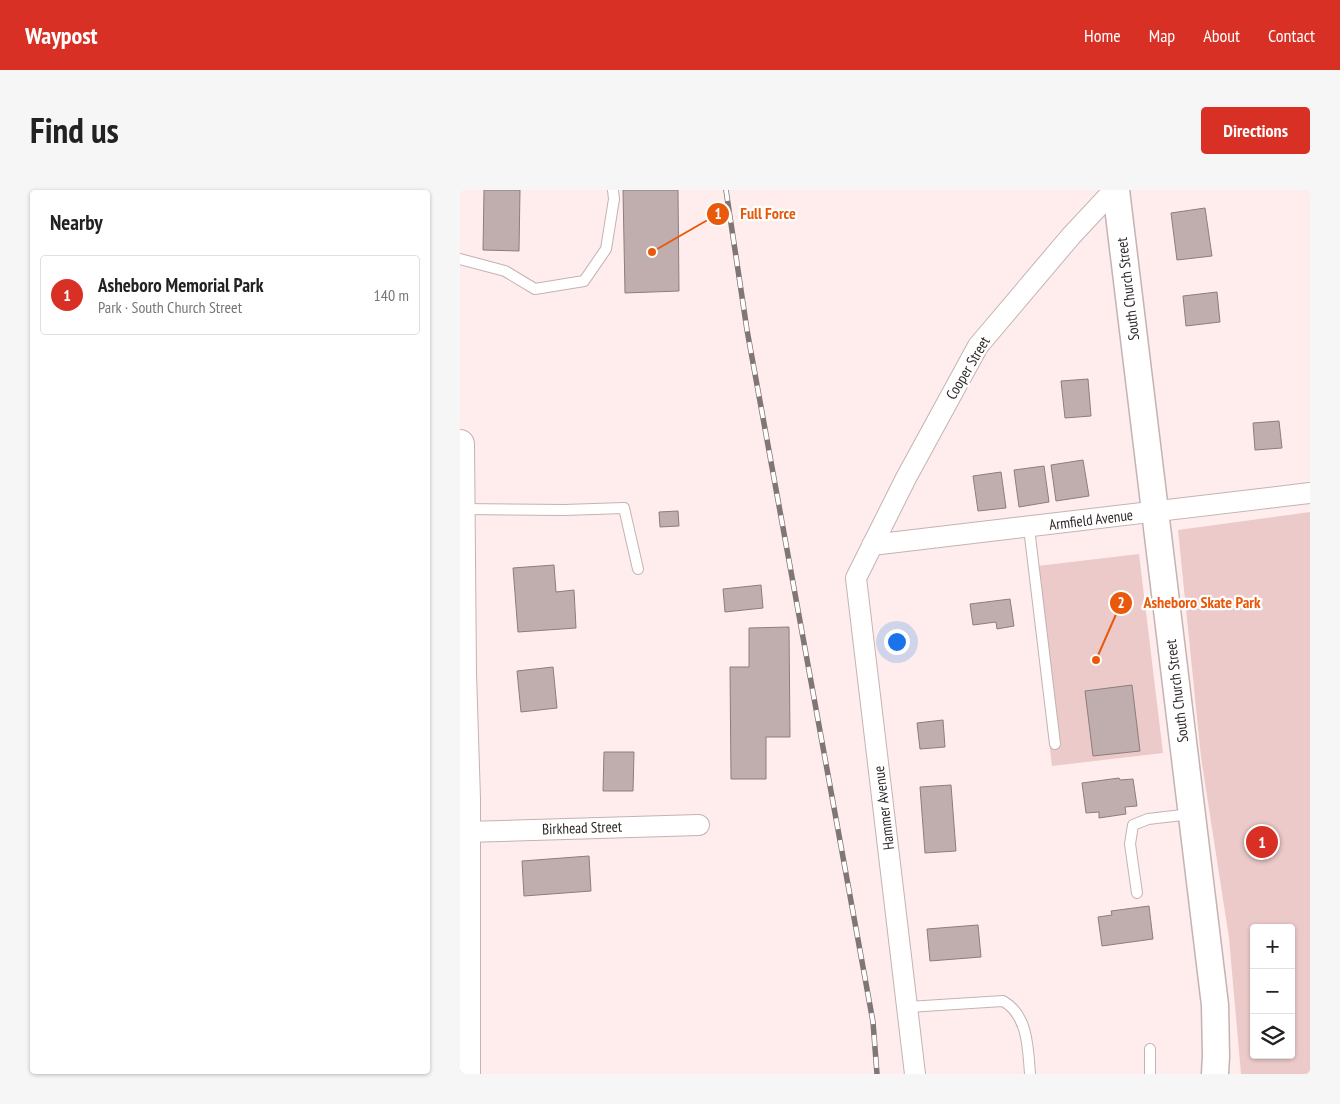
<!DOCTYPE html>
<meta charset="utf-8">
<style>
:root{--surface:#fff;--page:#f6f6f6;--text:#222;--muted:#767676;--line:#e0e0e0;--accent:#d93025}
body{margin:0;font-family:"PT Sans Narrow",sans-serif;background:var(--page);color:var(--text)}
.controls{position:absolute;right:15px;bottom:15px;display:grid;overflow:hidden;border-radius:5px;box-shadow:0 1px 4px #0004}
.controls button{width:45px;height:45px;display:grid;place-items:center;padding:0;border:0;border-bottom:1px solid var(--line);background:var(--surface);color:var(--text);font:25px sans-serif}
.you{position:absolute;left:436px;top:451px;width:18px;height:18px;margin:-12px;border:4px solid #fff;border-radius:50%;background:#1a73e8;box-shadow:0 0 0 8px #1a73e833}
.badge{display:grid;place-items:center;width:32px;height:32px;border-radius:50%;background:var(--accent);color:#fff;font-size:16px;font-weight:700}
.pin{position:absolute;translate:-50% -50%;border:2px solid #fff;box-shadow:0 1px 5px #0006}
.list{margin:0;padding:0;list-style:none}
h2{display:flex;justify-content:space-between;align-items:center;height:65px;margin:0;padding:0 20px;font-size:21px}
h2 small{font-size:16px;font-weight:400;color:var(--muted)}
.list li{display:grid;grid-template-columns:32px 1fr auto;gap:15px;align-items:center;box-sizing:border-box;height:80px;margin:0 10px 10px;padding:0 10px;border:1px solid var(--line);border-radius:5px}
.list b{display:block;font-size:19px;white-space:nowrap}
.list p{margin:0;font-size:16px;white-space:nowrap;color:var(--muted)}
.list em{font-size:16px;font-style:normal;color:var(--muted)}
.icon{flex:none;width:28px;height:28px;fill:none;stroke:currentColor;stroke-width:2;stroke-linecap:round;stroke-linejoin:round}
.map{position:relative;flex:none;width:850px;height:884px;overflow:hidden;border-radius:5px}
header{display:flex;align-items:center;gap:30px;box-sizing:border-box;height:70px;padding:0 25px;background:var(--accent);color:#fff}
header strong{font-size:24px}
nav{display:flex;gap:28px;margin-inline-start:auto;font-size:18px}
.intro{display:flex;align-items:center;justify-content:space-between;box-sizing:border-box;height:120px;padding:0 30px}
h1{margin:0;font-size:35px}
.button{padding:12px 22px;border-radius:5px;background:var(--accent);color:#fff;font-size:18px;font-weight:700}
main{display:flex;gap:30px;padding:0 30px}
aside{flex:1;background:var(--surface);border-radius:5px;box-shadow:0 1px 4px #0004}
.map>svg:first-child{display:block}
.green{fill:#ebcac9;fill-rule:evenodd}
.building{fill:#bfaead;stroke:#8c7d7c}
.lines{fill:none;stroke-linecap:round;stroke-linejoin:round}
.service-casing{stroke:#c3b3b2;stroke-width:12}
.minor-casing{stroke:#c3b3b2;stroke-width:22}
.tertiary-casing{stroke:#c3b3b2;stroke-width:29}
.primary-casing{stroke:#c3b3b2;stroke-width:30}
.service{stroke:#fff;stroke-width:10}
.minor{stroke:#fff;stroke-width:20}
.tertiary{stroke:#fff;stroke-width:26}
.primary{stroke:#fff;stroke-width:28}
.rail-casing{stroke:#807675;stroke-width:5.5}
.rail{stroke:#fefffe;stroke-width:4;stroke-dasharray:11;stroke-linecap:butt}
.labels{text-anchor:middle;stroke-width:4.5;stroke-linejoin:round;paint-order:stroke}
.street-label{font-size:15px;fill:#302a29;stroke:#fefffe}
.leader{fill:none;stroke:#e8590c;stroke-width:2}
.callout-dot{fill:#e8590c;stroke:#fefffe;stroke-width:2}
.mark-label{font-size:15px;text-anchor:middle;font-weight:bold;fill:#fff}
.callout-label{font-size:16px;text-anchor:middle;font-weight:bold;fill:#e8590c;stroke:#fefffe;stroke-width:4.5;stroke-linejoin:round;paint-order:stroke}
</style>
<header>
<strong>Waypost</strong>
<nav><a>Home</a><a>Map</a><a>About</a><a>Contact</a></nav>
</header>
<div class="intro"><h1>Find us</h1><a class="button">Directions</a></div>
<main>
<aside>
<h2>Nearby<small></small></h2>
<ul class="list">
<li><span class="badge">1</span><div><b>Asheboro Memorial Park</b><p>Park · South Church Street</p></div><em>140 m</em></li>
</ul>
</aside>
<div class="map">
<svg width="850" height="884" viewBox="0 0 850 884">
<rect width="100%" height="100%" fill="#feedec"/>
<path class="green" d="M850,322V884H781L769,748L741,567L718,340ZM794,738H831V865H794Z
M679,364L703,563L592,576L569,377Z"/>
<path class="building" d="M24,0H60L59,61L23,60Z
M163,0H218L219,101L165,103Z
M745,18L752,66L717,70L711,23Z
M757,102L760,132L726,136L723,106Z
M628,189L631,226L605,228L601,191Z
M819,231L822,258L795,260L793,233Z
M623,270L629,306L596,311L591,275Z
M584,276L589,312L559,317L554,280Z
M541,282L546,318L518,321L513,286Z
M218,321L219,336L200,337L199,322Z
M94,375L96,402L114,400L116,438L58,442L53,378Z
M301,395L303,418L265,422L263,399Z
M550,409L554,436L537,439L536,432L513,435L510,414Z
M329,437L330,547H306V589H271L270,477H289V438Z
M93,477L97,518L61,522L57,481Z
M672,495L680,561L633,566L625,501Z
M483,530L485,557L460,559L457,533Z
M144,562H174L173,601H143Z
M659,588L660,590L673,589L677,616L665,617L666,624L639,628V622L626,623L622,593Z
M491,595L496,661L465,663L460,597Z
M129,666L131,701L64,706L62,671Z
M689,716L693,749L642,756L638,727L652,725L651,721Z
M518,735L521,767L470,771L467,739Z"/>
<g class="lines">
<g class="service-casing">
<path id="service" d="M0,69L45,81L75,99L124,91L146,59L154,9L153,0
M2,319L104,320L164,318L178,379
M569,338L595,554
M677,703L670,654L673,635L688,629L731,624
M448,817L543,811C568,825 568,858 570,884
M690,859V884"/>
</g>
<g class="minor-casing">
<path id="minor" d="M412,355L850,303
M6,642L239,635
M455,884L396,388L446,288L518,156L611,46L654,0"/>
</g>
<g class="tertiary-casing">
<path id="tertiary" d="M656,0L755,815L756,866L755,884"/>
</g>
<g class="primary-casing">
<path id="primary" d="M0,254L2,483L6,609V884"/>
</g>
<use href="#service" class="service"/>
<use href="#minor" class="minor"/>
<use href="#tertiary" class="tertiary"/>
<use href="#primary" class="primary"/>
<g class="rail-casing">
<path id="rail" d="M266,0L287,140L413,832L417,884"/>
</g>
<use href="#rail" class="rail"/>
</g>
<g class="labels">
<g class="street-label">
<text transform="translate(668 99) rotate(-97)" y="5">South Church Street</text>
<text transform="translate(508 178) rotate(-59)" y="5">Cooper Street</text>
<text transform="translate(631 330) rotate(-7)" y="5">Armfield Avenue</text>
<text transform="translate(717 501) rotate(-97)" y="5">South Church Street</text>
<text transform="translate(424 618) rotate(-97)" y="5">Hammer Avenue</text>
<text transform="translate(122 638) rotate(-2)" y="5">Birkhead Street</text>
</g>
</g>
<path class="leader" d="M192 62L258 24M636 470L661 413"/>
<g class="callout-dot">
<circle cx="192" cy="62" r="5"/>
<circle cx="636" cy="470" r="5"/>
<circle cx="258" cy="24" r="12"/>
<circle cx="661" cy="413" r="12"/>
</g>
<g class="mark-label">
<text x="258" y="29">1</text>
<text x="661" y="418">2</text>
</g>
<g class="callout-label">
<text x="308" y="29">Full Force</text>
<text x="742" y="418">Asheboro Skate Park</text>
</g>
</svg>
<div class="controls">
<button>+</button>
<button>−</button>
<button><svg class="icon" aria-label="layers" viewBox="0 0 24 24"><path d="M12 4l9 5-9 5-9-5zM3 14l9 5 9-5"/></svg></button>
</div>
<div class="you"></div>
<div class="pin badge" style="left:802px;top:652px">1</div>
</div>
</main>
